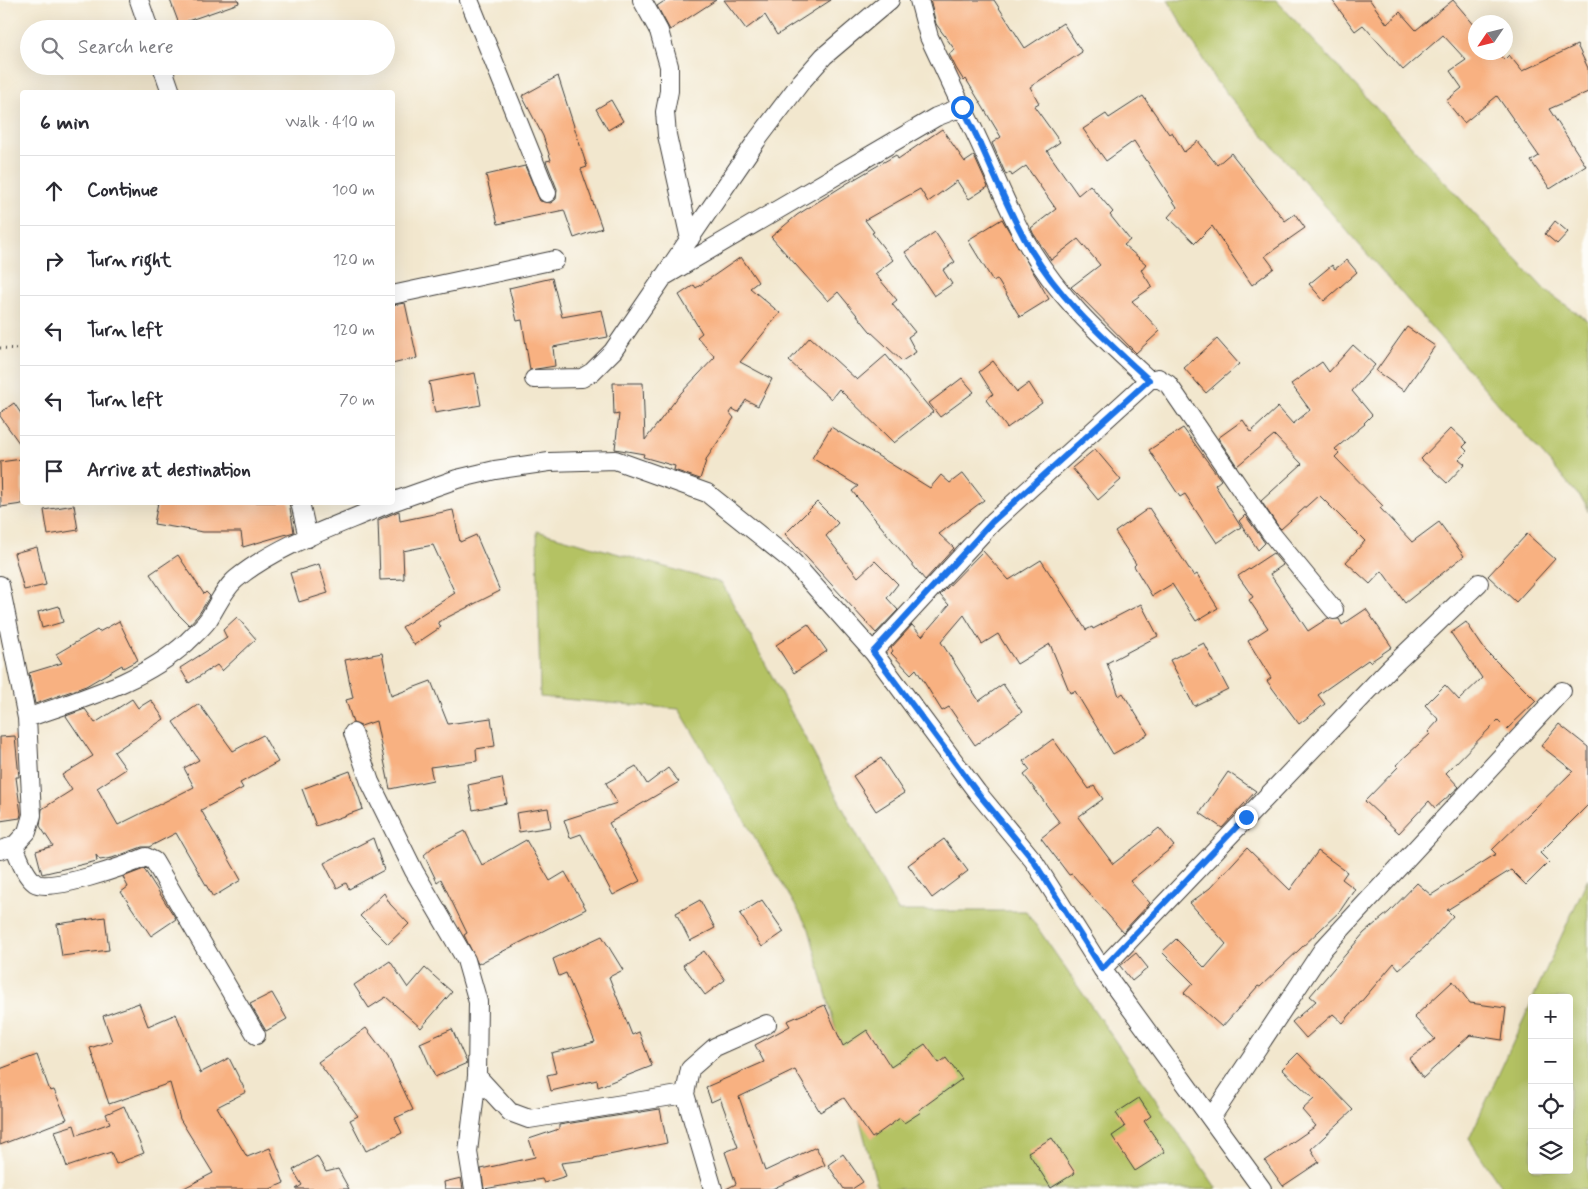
<!DOCTYPE html>
<meta charset="utf-8">
<style>
:root{--surface:#fff;--page:#f2f2f3;--text:#2b2b33;--muted:#7c7c81;--line:#e1e1e2}
body{margin:0;font-family:Mynerve,sans-serif;background:var(--page);color:var(--text)}
.controls{position:absolute;right:15px;bottom:15px;display:grid;overflow:hidden;border-radius:5px;box-shadow:0 5px 20px #0002}
.controls button{width:45px;height:45px;display:grid;place-items:center;padding:0;border:0;border-bottom:1px solid var(--line);background:var(--surface);color:var(--text);font:25px sans-serif}
.compass{position:absolute;left:1468px;top:15px;width:45px;height:45px;border-radius:50%;background:var(--surface);box-shadow:0 5px 20px #0002;rotate:235deg}
.stop{position:absolute;width:15px;height:15px;margin:-11px;border:4px solid #1a73e8;border-radius:50%;background:#fff}
.stop.end{background:#1a73e8;border-color:#fff;box-shadow:0 1px 5px #0008}
.list{margin:0;padding:0;list-style:none}
h2{display:flex;justify-content:space-between;align-items:center;height:65px;margin:0;padding:0 20px;font-size:21px}
h2 small{font-size:16px;font-weight:400;color:var(--muted)}
.list li{display:grid;grid-template-columns:32px 1fr auto;gap:15px;align-items:center;box-sizing:border-box;height:70px;padding:0 20px;border-top:1px solid var(--line)}
.list b{display:block;font-size:19px;white-space:nowrap}
.list em{font-size:16px;font-style:normal;color:var(--muted)}
.icon{flex:none;width:28px;height:28px;fill:none;stroke:currentColor;stroke-width:2;stroke-linecap:round;stroke-linejoin:round}
.map{position:relative;flex:none;width:1588px;height:1189px;overflow:hidden}
.search{position:absolute;background:var(--surface);box-shadow:0 5px 20px #0002;left:20px;top:20px;width:375px;height:55px;display:flex;align-items:center;gap:12px;box-sizing:border-box;padding:0 18px;border-radius:28px;color:var(--muted);font-size:19px}
.panel{position:absolute;background:var(--surface);box-shadow:0 5px 20px #0002;left:20px;top:90px;width:375px;height:415px;border-radius:5px}
.map>svg:first-child{display:block}
.green{fill:#b4c264;stroke:#686f40}
.building{fill:#f8b181}
.lines{fill:none;stroke-linecap:round;stroke-linejoin:round}
.street-casing{stroke:#3c3a37;stroke-width:20}
.path{stroke:#3c3a37;stroke-width:3;stroke-dasharray:1 4;stroke-linecap:butt}
.street{stroke:#fff;stroke-width:18}
.route{stroke:#1a73e8;stroke-width:6}
</style>
<div class="map">
<svg width="1588" height="1189" viewBox="0 0 1588 1189">
<rect width="100%" height="100%" fill="#fdfcf7"/>
<filter id="ink" filterUnits="userSpaceOnUse"><feTurbulence type="fractalNoise" baseFrequency=".02" numOctaves="2"/><feDisplacementMap in="SourceGraphic" scale="10" xChannelSelector="R" yChannelSelector="G"/><feConvolveMatrix kernelMatrix="1 2 1 2 8 2 1 2 1" color-interpolation-filters="sRGB"/></filter>
<filter id="wash" filterUnits="userSpaceOnUse"><feTurbulence type="fractalNoise" baseFrequency=".0096" numOctaves="4" result="noise"/><feDisplacementMap in="SourceGraphic" scale="20" xChannelSelector="R" yChannelSelector="G"/><feGaussianBlur stdDeviation="1.12" result="paint"/><feColorMatrix in="noise" values="0 0 0 0 0 0 0 0 0 0 0 0 0 0 0 0 0 1.4 0 .05"/><feComposite in="paint" operator="in"/></filter>
<g filter="url(#wash)">
<rect width="100%" height="100%" fill="#f2e7ce"/>
<path class="green" d="M1168,0H1276L1545,290L1588,321V512L1586,504L1215,80Z
M537,531L722,583L898,911H1026L1217,1189H878L809,929L679,709L540,697Z
M1588,878V1189H1503L1469,1139L1532,1001V1170H1569V998H1533Z"/>
<g id="blocks">
<path class="building" d="M170,0H238L239,3L179,24Z
M666,0H716L670,30L657,6Z
M724,0H831L777,35L765,15L746,29Z
M930,0H994L1025,48L1063,23L1082,52L1030,87L1039,103L1034,106L1060,142L1047,151L1078,195L1090,185L1113,212L1110,215L1130,240L1124,245L1146,264L1141,270L1152,287L1132,301L1160,331L1136,353L1071,287L1100,265L1078,239L1051,260L1033,233L1031,228L1056,209L1026,166L1012,176L1010,172L1006,175L992,143L1001,137L966,79L964,81L956,68L949,54L955,50L936,24Z
M1332,0H1370L1387,24L1400,12L1416,30L1453,0L1476,27V52H1497L1504,60L1509,55L1522,71L1577,45L1588,68V92L1549,109L1586,166L1550,189L1531,161L1539,156L1497,96L1464,123L1446,101L1462,88L1450,71L1466,60L1443,35L1403,70L1363,25L1355,31Z
M558,76L587,167L581,169L602,228L574,238L564,210L498,224L486,175L525,166L540,201L551,203L556,199L557,189L546,161L551,160L543,136L522,96Z
M1143,96L1169,134L1172,132L1184,152L1198,141L1217,165L1231,153L1285,221L1295,214L1305,228L1265,256L1274,268L1252,285L1212,226L1195,243L1168,217L1177,207L1134,141L1106,161L1083,129L1106,114L1109,118Z
M611,100L623,121L608,130L596,109Z
M942,129L965,162L974,156L988,187L969,199L957,181L928,202L920,189L865,220L874,232L872,233L893,260L875,274L897,300L892,304L915,332L908,337L916,352L902,361L870,331L838,292L828,301L771,237L797,215L846,184L896,155L898,159Z
M1002,219L1049,299L1020,317L997,279L993,281L968,240Z
M1555,221L1568,232L1557,244L1545,234Z
M935,232L955,262L943,270L952,284L934,296L905,252Z
M741,257L758,282L750,288L780,313L740,362L772,379L758,406L746,400L738,412L733,409L730,413L734,418L707,458L700,479L674,470L675,466L643,457L644,454L615,449L619,414L614,415L613,383H643L645,440L681,393L715,357L697,337L702,333L679,295L694,285L696,288Z
M1347,260L1357,272L1324,301L1309,284L1332,265L1335,269Z
M552,278L562,317L602,310L608,337L553,347L555,366L530,370L522,320L517,321L509,288Z
M405,303L417,358L392,364V305Z
M1407,327L1435,346L1404,391L1376,371Z
M810,337L857,380L886,355L933,412L894,443L839,389L831,399L789,361Z
M1217,339L1239,364L1206,393L1184,368Z
M1353,345L1375,365L1352,391L1372,415L1364,423L1365,424L1335,449L1339,453L1335,457L1383,506L1380,508L1412,542L1439,522L1464,556L1405,603L1382,571L1370,584L1346,562L1365,541L1319,495L1281,529L1278,526L1261,501L1302,464L1274,435L1237,466L1218,438L1243,420L1251,432L1278,407L1293,424L1310,410L1291,384L1322,362L1329,372Z
M993,361L1017,392L1029,383L1042,403L1007,428L986,400L993,394L979,372Z
M475,373L481,405L435,413L429,382Z
M962,378L974,392L940,417L929,403Z
M14,403L22,415V447L0,416V413Z
M831,427L930,488L941,475L950,483L963,473L984,500L939,534L954,548L925,580L852,491L858,486L812,458Z
M1183,428L1221,480L1215,485L1241,527L1217,543L1185,494L1180,497L1149,450Z
M1451,428L1467,443L1463,447L1467,451L1459,459L1465,464L1447,483L1421,459Z
M1095,449L1121,480L1098,500L1072,468Z
M22,459V504L1,507L0,462Z
M158,502H289L294,532L243,547L241,532H203L154,524Z
M817,502L838,523L826,536L858,577L875,561L898,584L887,598L898,610L876,633L785,534Z
M74,505L78,530L48,535L44,510Z
M1149,508L1194,576L1197,574L1218,608L1196,621L1172,584L1152,596L1134,566L1136,564L1115,532Z
M453,510L460,542L476,535L500,591L438,622L441,627L414,645L402,627L455,593L433,545L403,551L404,579L380,580L378,520L399,511L400,521Z
M1245,515L1265,543L1258,550L1239,521Z
M1527,534L1555,559L1516,602L1488,576Z
M37,547L46,585L24,590L14,553Z
M983,551L1009,580L1041,560L1086,630L1092,627L1093,629L1141,604L1158,636L1107,663L1119,696L1123,693L1148,734L1113,754L1075,691L1070,693L1050,644L1017,664L998,634L982,644L964,615L941,642L979,701L1003,684L1022,712L975,745L949,707L942,711L916,669L911,674L891,653L893,651L891,648L912,625L922,636L949,605L940,595Z
M1273,553L1283,565L1270,574L1308,631L1328,618L1339,619L1342,625L1366,609L1392,647L1370,662L1368,660L1318,695L1325,704L1299,724L1267,681L1271,678L1248,641L1268,628L1249,600L1253,597L1238,576Z
M178,555L204,594L206,592L210,596L199,614L189,625L174,610L150,574Z
M319,564L328,593L299,602L290,573Z
M59,606L63,622L42,628L38,612Z
M237,617L256,639L222,671L217,665L189,683L180,668L227,638L223,630Z
M119,621L138,660L123,668L122,665L86,686L35,704L29,673L62,663L56,654L97,630L99,632Z
M1466,622L1485,650L1536,701L1507,729L1498,720L1446,773L1459,787L1435,808L1429,801L1399,833L1365,801L1398,767L1396,765L1430,734L1428,732L1439,720L1425,705L1445,685L1459,700L1482,678L1451,633Z
M808,624L827,651L794,673L776,645Z
M1204,643L1228,689L1194,706L1170,660Z
M382,653L391,696L431,681L448,724L491,718L495,746L476,749L477,761L430,767L433,780L390,789L376,721L361,726L353,723L346,700L353,698L345,660Z
M132,699L138,708L151,700L164,719L114,752L126,769L97,788L118,825L194,787L184,768L199,760L173,722L199,704L233,751L263,735L278,762L240,783L243,788L201,810L241,880L213,897L176,833L149,847H142L112,858L100,860L96,855L97,861L42,874L36,851L53,846L40,826L42,809L72,790L62,775L93,756L66,716L85,709L95,723Z
M1559,724L1588,747V805L1540,853L1549,862L1526,885L1511,870L1447,910L1453,916L1425,947L1399,969L1394,963L1343,1023L1333,1014L1306,1038L1292,1022L1316,1001L1310,996L1364,933L1389,912L1417,883L1431,895L1496,854L1492,850L1573,771L1541,746Z
M15,736L19,777H16L21,814L20,818L0,821V737Z
M1053,739L1089,789L1094,786L1103,799L1078,817L1113,864L1159,828L1174,846L1130,881L1150,903L1123,932L1072,874L1069,875L1041,838L1060,823L1024,775L1030,770L1023,761Z
M881,758L904,793L876,811L853,776Z
M636,766L647,784L668,768L679,782L609,823L640,881L613,895L581,834L570,838L564,820L617,803L606,783Z
M350,771L363,809L316,826L302,789Z
M1228,772L1256,791L1222,828L1200,813Z
M502,778L507,803L473,810L468,785Z
M548,808L551,827L519,832L516,813Z
M465,831L482,865L526,840L550,881L565,872L586,909L478,964L464,935L467,933L441,879L437,882L424,855L433,847Z
M373,838L384,870L349,889L346,883L337,888L324,863Z
M944,839L968,871L932,898L908,865Z
M1247,848L1290,890L1318,851L1347,872L1342,879L1355,889L1340,911L1260,987L1258,986L1222,1027L1184,993L1193,983L1162,952L1176,939L1205,968L1226,944L1190,903L1210,888Z
M144,869L176,919L151,936L121,892L128,887L123,877Z
M384,893L390,904L409,924L388,944L360,916Z
M700,900L715,928L690,941L676,913Z
M762,900L784,932L762,947L740,914Z
M105,917L109,950L62,956L57,924Z
M602,936L623,970L609,977L632,1035L639,1032L652,1066L598,1087L597,1080L551,1091L547,1075L556,1073L551,1053L595,1042L566,973L559,976L553,959Z
M704,951L725,980L705,995L683,965Z
M1136,953L1148,968L1132,981L1120,966Z
M390,961L408,988L425,968L452,992L421,1028L386,997L369,1008L354,985Z
M1453,981L1470,1003L1506,1008L1502,1040L1470,1035L1423,1078L1409,1059L1435,1039L1414,1017Z
M272,993L287,1019L266,1031L250,1004Z
M139,1003L148,1026L176,1014L200,1073L229,1058L246,1092L217,1107L247,1157L270,1148L284,1183L270,1189H182L213,1173L180,1119L170,1083L109,1104L90,1048L112,1041L103,1016Z
M825,1005L843,1046L867,1030L891,1067L925,1044L939,1063L946,1058L962,1079L919,1110L921,1112L904,1123L900,1118L872,1138L844,1098L820,1112L795,1070L739,1097L765,1171L816,1147L825,1165L772,1189H726L736,1184L725,1152L738,1147L720,1098L711,1102L706,1087L764,1062L755,1045L790,1026L787,1021Z
M366,1028L388,1057L413,1110L395,1118L402,1133L366,1151L350,1120L358,1116L318,1062Z
M452,1029L467,1063L435,1077L420,1043Z
M1298,1053L1353,1110L1311,1149L1319,1162L1283,1186L1265,1161L1316,1126L1302,1110L1314,1099L1282,1069Z
M37,1055L50,1091L54,1090L67,1119L0,1145V1069Z
M1139,1098L1151,1116L1144,1121L1165,1152L1135,1171L1112,1136L1125,1127L1116,1113Z
M124,1106L144,1153L116,1164L111,1152L67,1167L55,1131L74,1125L77,1135L110,1123L106,1114Z
M660,1109L667,1143L594,1158V1159L561,1163L566,1176L544,1183L542,1179L484,1189L481,1169L535,1157L529,1139L559,1129V1125Z
M1052,1138L1075,1173L1051,1188L1028,1152Z
M843,1154L863,1182L852,1189H844L828,1165Z
M317,1156L326,1172L338,1169L349,1189H296L302,1185L293,1170Z
M461,1178L463,1189H445L444,1182Z"/>
</g>
</g>
<g filter="url(#ink)">
<use href="#blocks" fill-opacity="0" stroke="#3c3a37" stroke-width="1"/>
<g class="lines">
<g class="street-casing">
<path id="street" d="M139,0L149,29
M469,0L547,193
M642,0L659,31L669,66V91L665,112L667,135L690,239
M919,0L929,37L962,107
M162,66L171,92
M663,277L936,117L962,107C985,149 1001,196 1024,238C1056,296 1101,336 1149,380
M392,295L555,260
M534,379L582,378L592,372L613,351L757,140L801,82L824,56L890,0
M300,502L308,538
M392,502L457,479L495,470L549,462L615,460L707,493L793,562L873,652L977,792L1033,860L1102,969L1262,1189
M0,585L27,718L32,815L27,832L14,846L0,850
M873,652L993,522L1149,380L1158,378L1168,384L1270,532L1334,610
M27,718C81,699 143,682 187,642C194,635 202,628 208,620C216,608 224,589 236,579C280,543 340,525 392,502
M353,733L370,782L414,871L466,960L478,1002L477,1076L468,1152L474,1189
M14,846C19,857 24,875 35,883C50,893 128,865 146,857L154,861L256,1035
M1102,969L1390,668L1479,583
M477,1076L510,1112L529,1119L685,1094
M1211,1118L1323,949L1562,691
M713,1189L685,1094L690,1069L715,1047L767,1024"/>
</g>
<path class="path" d="M0,348L22,349"/>
<use href="#street" class="street"/>
</g>
</g>
<g class="lines" filter="url(#ink)">
<path class="route" d="M962,107C985,149 1001,196 1024,238C1055,295 1102,337 1149,380L992,522L873,652L977,792L1033,860L1102,969L1246,817"/>
</g>
</svg>
<div class="controls">
<button>+</button>
<button>−</button>
<button><svg class="icon" aria-label="locate" viewBox="0 0 24 24"><circle cx="12" cy="12" r="6"/><path d="M12 2v4M12 18v4M2 12h4M18 12h4"/></svg></button>
<button><svg class="icon" aria-label="layers" viewBox="0 0 24 24"><path d="M12 4l9 5-9 5-9-5zM3 14l9 5 9-5"/></svg></button>
</div>
<svg class="compass" viewBox="-18 -18 36 36"><path d="M0-13l5 13h-10z" fill="#e53935"/><path d="M0 13l5-13h-10z" fill="#7c7c81"/></svg>
<div class="stop" style="left:962px;top:107px"></div>
<div class="stop end" style="left:1246px;top:817px"></div>
<div class="search"><svg class="icon" aria-label="search" viewBox="0 0 24 24"><circle cx="10" cy="10" r="6"/><path d="M15 15l6 6"/></svg>Search here</div>
<section class="panel">
<h2>6 min<small>Walk · 410 m</small></h2>
<ul class="list">
<li><svg class="icon" aria-label="ahead" viewBox="0 0 24 24"><path d="M12 20V5M6 11l6-6 6 6"/></svg><div><b>Continue</b></div><em>100 m</em></li>
<li><svg class="icon" aria-label="right" viewBox="0 0 24 24"><path d="M7 20v-9h11M14 6l5 5-5 5"/></svg><div><b>Turn right</b></div><em>120 m</em></li>
<li><svg class="icon" aria-label="left" viewBox="0 0 24 24"><path d="M17 20v-9H6M10 6l-5 5 5 5"/></svg><div><b>Turn left</b></div><em>120 m</em></li>
<li><svg class="icon" aria-label="left" viewBox="0 0 24 24"><path d="M17 20v-9H6M10 6l-5 5 5 5"/></svg><div><b>Turn left</b></div><em>70 m</em></li>
<li><svg class="icon" aria-label="arrive" viewBox="0 0 24 24"><path d="M6 21V4h12l-3 4 3 4H6"/></svg><div><b>Arrive at destination</b></div></li>
</ul>
</section>
</div>
